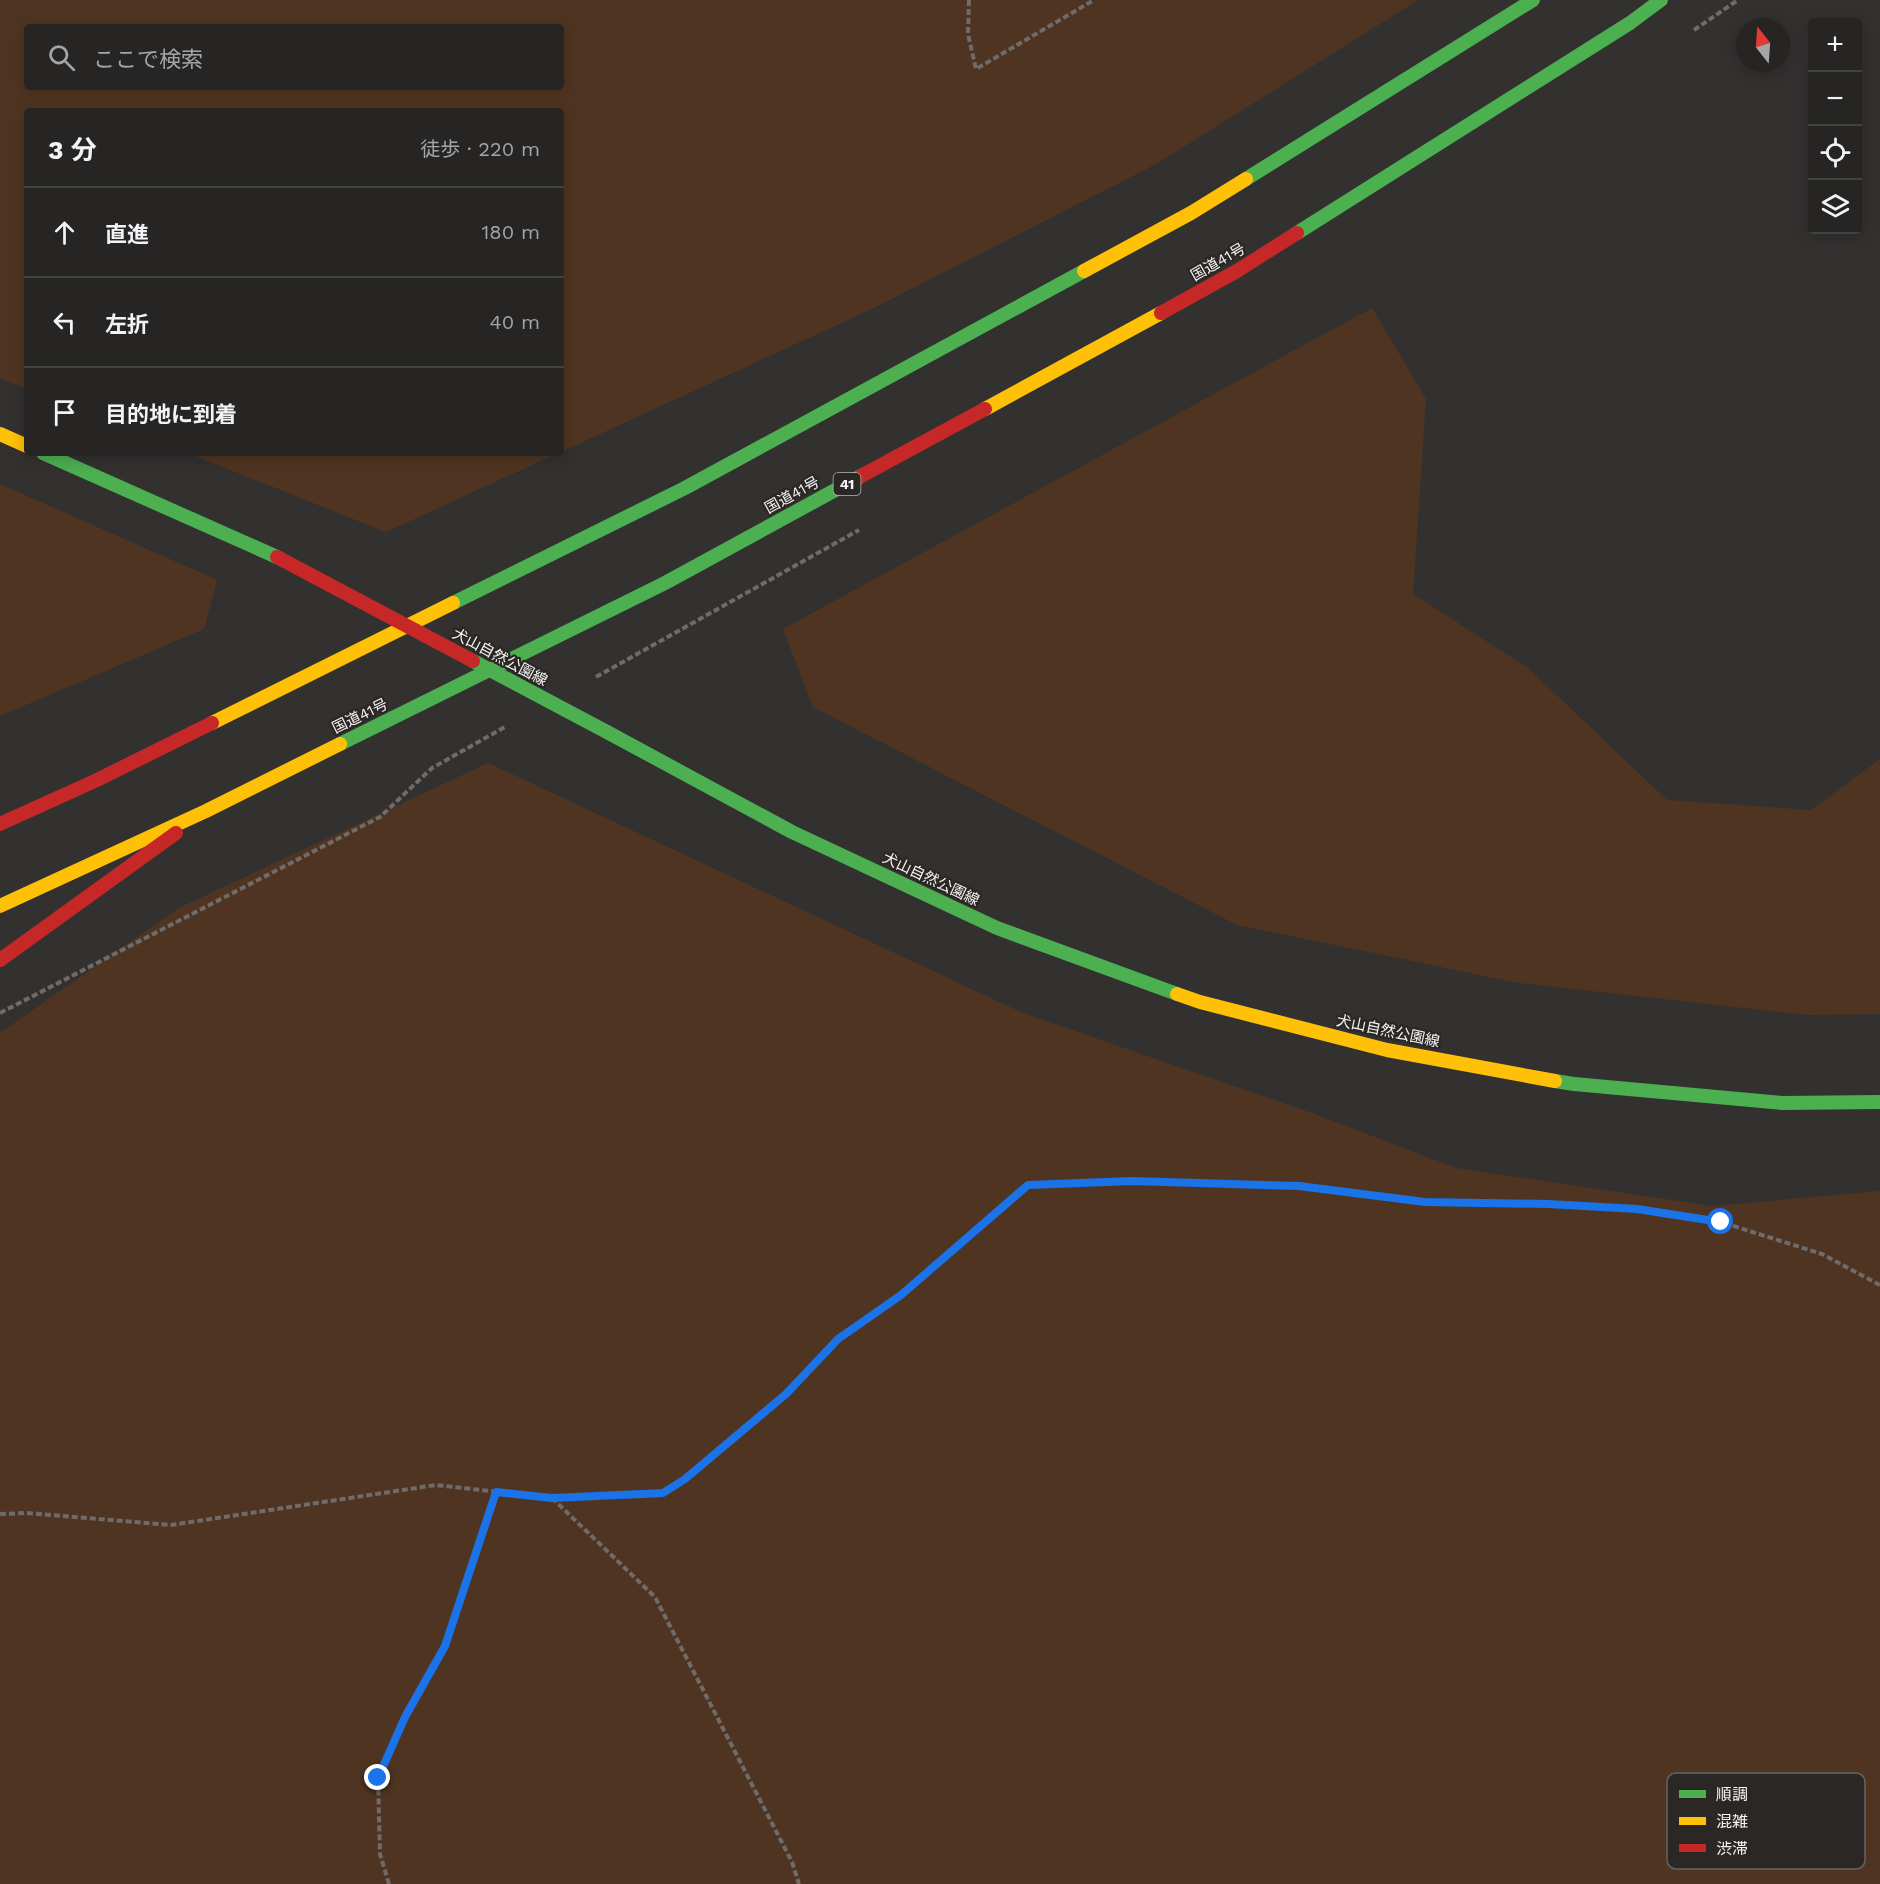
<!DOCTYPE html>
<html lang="ja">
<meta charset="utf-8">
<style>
:root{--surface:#262524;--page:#2e2d2c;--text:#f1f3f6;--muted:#a4a5a6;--line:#424241}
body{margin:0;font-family:"Work Sans","Noto Sans JP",sans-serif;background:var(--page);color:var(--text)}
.controls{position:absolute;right:18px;top:18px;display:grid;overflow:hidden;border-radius:6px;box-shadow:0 3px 15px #0003}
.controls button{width:54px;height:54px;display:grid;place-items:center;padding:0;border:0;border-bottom:2px solid var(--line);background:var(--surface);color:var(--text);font:30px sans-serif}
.compass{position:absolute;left:1736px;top:18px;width:54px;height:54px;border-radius:50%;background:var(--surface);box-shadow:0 3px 15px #0003;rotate:343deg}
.stop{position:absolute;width:18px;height:18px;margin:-14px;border:4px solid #1a73e8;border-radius:50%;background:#fff}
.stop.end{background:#1a73e8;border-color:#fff;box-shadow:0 2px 6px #0008}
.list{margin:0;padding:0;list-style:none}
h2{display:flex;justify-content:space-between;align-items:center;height:78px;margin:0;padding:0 24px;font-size:26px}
h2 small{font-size:20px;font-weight:400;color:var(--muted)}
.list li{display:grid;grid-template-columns:39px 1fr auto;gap:18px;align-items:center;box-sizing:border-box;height:90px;padding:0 24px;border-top:2px solid var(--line)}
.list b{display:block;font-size:22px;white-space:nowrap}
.list em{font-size:20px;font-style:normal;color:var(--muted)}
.icon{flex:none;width:33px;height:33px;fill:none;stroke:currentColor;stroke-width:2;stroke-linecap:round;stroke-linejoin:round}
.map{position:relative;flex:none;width:1880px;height:1884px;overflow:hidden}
.search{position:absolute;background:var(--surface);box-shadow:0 3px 15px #0003;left:24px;top:24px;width:540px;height:66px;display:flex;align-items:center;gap:15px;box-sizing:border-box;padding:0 21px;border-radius:6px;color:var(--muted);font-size:22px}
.panel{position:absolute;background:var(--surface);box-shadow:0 3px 15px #0003;left:24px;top:108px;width:540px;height:348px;border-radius:6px}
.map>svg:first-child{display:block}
.green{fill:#4f3521;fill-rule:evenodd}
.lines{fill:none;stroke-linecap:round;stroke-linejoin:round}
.path{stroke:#6f6b69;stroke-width:4;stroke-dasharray:6 3;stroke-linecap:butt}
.fast{stroke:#4caf50;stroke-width:14}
.slow{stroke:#ffc107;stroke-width:14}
.jam{stroke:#c62828;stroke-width:14}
.fast-bridge{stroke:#4caf50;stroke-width:14}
.jam-bridge{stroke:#c62828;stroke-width:14}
.route{stroke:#1a73e8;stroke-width:8}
.labels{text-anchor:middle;stroke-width:4.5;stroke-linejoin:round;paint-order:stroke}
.shield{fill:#2a2725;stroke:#b8b6b4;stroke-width:1.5}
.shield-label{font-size:14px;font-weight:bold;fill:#f5f4f2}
.street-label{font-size:15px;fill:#f5f4f2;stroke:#2a2725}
.key{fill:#2a2725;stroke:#676462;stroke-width:1.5}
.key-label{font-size:16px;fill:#f5f4f2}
</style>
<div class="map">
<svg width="1880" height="1884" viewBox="0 0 1880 1884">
<rect width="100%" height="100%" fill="#333130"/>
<path class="green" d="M0,0H1418L1158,163L876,307L561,452V111H27V389L0,378ZM27,27H561V87H27Z
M1372,308L1426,399L1413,594L1528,668L1667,800L1811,810L1880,759V1014L1807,1015L1519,983L1237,925L813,707L783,629Z
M188,453H558L386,532Z
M0,484L217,580L204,629L0,716Z
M488,763L1023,1013L1312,1113L1456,1168L1712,1206L1880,1191V1884H0V1033L179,908Z"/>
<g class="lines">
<path class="path" d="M969,0L968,34L976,69L1094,0
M1694,30L1738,0
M596,677L859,530
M0,1013L380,817L432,768L505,727
M552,1498L655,1597L792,1862L799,1884
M0,1514L26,1513L171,1525L436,1485L552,1498L663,1493L685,1478L786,1394L838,1339L901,1295L1028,1185L1132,1181L1299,1186L1425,1202L1548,1204L1637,1208L1721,1222L1822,1254L1880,1285
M389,1884L380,1854L378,1778L405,1717L445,1646L496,1492"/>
<path class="fast" d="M1246,179L1533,0
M1297,233L1630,23L1661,0
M43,453L277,557
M453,603L685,488L1084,271
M607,732L792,832L997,928L1177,994
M340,744L665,583L861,476
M1555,1081L1574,1084L1782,1103L1880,1102"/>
<path class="slow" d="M1084,271L1191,213L1246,179
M985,409L1161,313
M0,434L27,446
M212,723L453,603
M0,906L206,811L340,744
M1177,994L1200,1002L1387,1050L1555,1081"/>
<path class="jam" d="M1161,313L1237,271L1297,233
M861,476L985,409
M0,824L97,780L212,723
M0,960L176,833"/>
<path class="fast-bridge" d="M473,661L607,732"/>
<path class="jam-bridge" d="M277,557L473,661"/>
</g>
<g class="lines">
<path class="route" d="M378,1778L405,1717L445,1646L496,1492L552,1498L663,1493L685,1479L786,1394L838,1339L901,1295L1028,1185L1132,1181L1299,1186L1425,1202L1548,1204L1637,1209L1721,1222"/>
</g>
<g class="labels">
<rect class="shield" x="833.5" y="473" width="27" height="22" rx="4.5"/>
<g class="shield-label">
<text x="847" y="489">41</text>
</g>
<g class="street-label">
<text transform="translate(1218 262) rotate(-30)" y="5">国道41号</text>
<text transform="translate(792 495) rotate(-29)" y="5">国道41号</text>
<text transform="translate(500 657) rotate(28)" y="5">犬山自然公園線</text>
<text transform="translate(360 716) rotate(-26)" y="5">国道41号</text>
<text transform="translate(931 879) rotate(25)" y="5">犬山自然公園線</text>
<text transform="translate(1388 1031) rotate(12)" y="5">犬山自然公園線</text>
</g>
</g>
<rect x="1667" y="1773" width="198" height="96" rx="9" class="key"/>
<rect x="1679" y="1790" width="27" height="8" fill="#4caf50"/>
<rect x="1679" y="1817" width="27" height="8" fill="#ffc107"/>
<rect x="1679" y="1844" width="27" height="8" fill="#c62828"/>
<g class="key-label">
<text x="1716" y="1800">順調</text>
<text x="1716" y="1827">混雑</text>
<text x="1716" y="1854">渋滞</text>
</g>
</svg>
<div class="controls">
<button>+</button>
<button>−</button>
<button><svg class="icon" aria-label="locate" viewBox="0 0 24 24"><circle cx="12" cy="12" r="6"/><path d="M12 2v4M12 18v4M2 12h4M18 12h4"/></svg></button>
<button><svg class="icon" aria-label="layers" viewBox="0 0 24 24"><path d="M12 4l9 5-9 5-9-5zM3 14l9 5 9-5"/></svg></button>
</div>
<svg class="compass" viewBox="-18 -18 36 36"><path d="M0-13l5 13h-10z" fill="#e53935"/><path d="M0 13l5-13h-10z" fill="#a4a5a6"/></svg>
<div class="stop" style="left:1721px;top:1222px"></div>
<div class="stop end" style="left:378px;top:1778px"></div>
<div class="search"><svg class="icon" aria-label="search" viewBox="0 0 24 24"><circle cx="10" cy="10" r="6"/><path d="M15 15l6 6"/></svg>ここで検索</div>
<section class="panel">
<h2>3 分<small>徒歩 · 220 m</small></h2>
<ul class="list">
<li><svg class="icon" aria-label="ahead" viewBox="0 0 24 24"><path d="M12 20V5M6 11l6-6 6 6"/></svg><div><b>直進</b></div><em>180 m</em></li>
<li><svg class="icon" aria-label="left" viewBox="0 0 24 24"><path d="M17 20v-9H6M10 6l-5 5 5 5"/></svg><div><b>左折</b></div><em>40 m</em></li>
<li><svg class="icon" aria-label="arrive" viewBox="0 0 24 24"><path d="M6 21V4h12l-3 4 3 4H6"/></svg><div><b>目的地に到着</b></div></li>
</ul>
</section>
</div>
